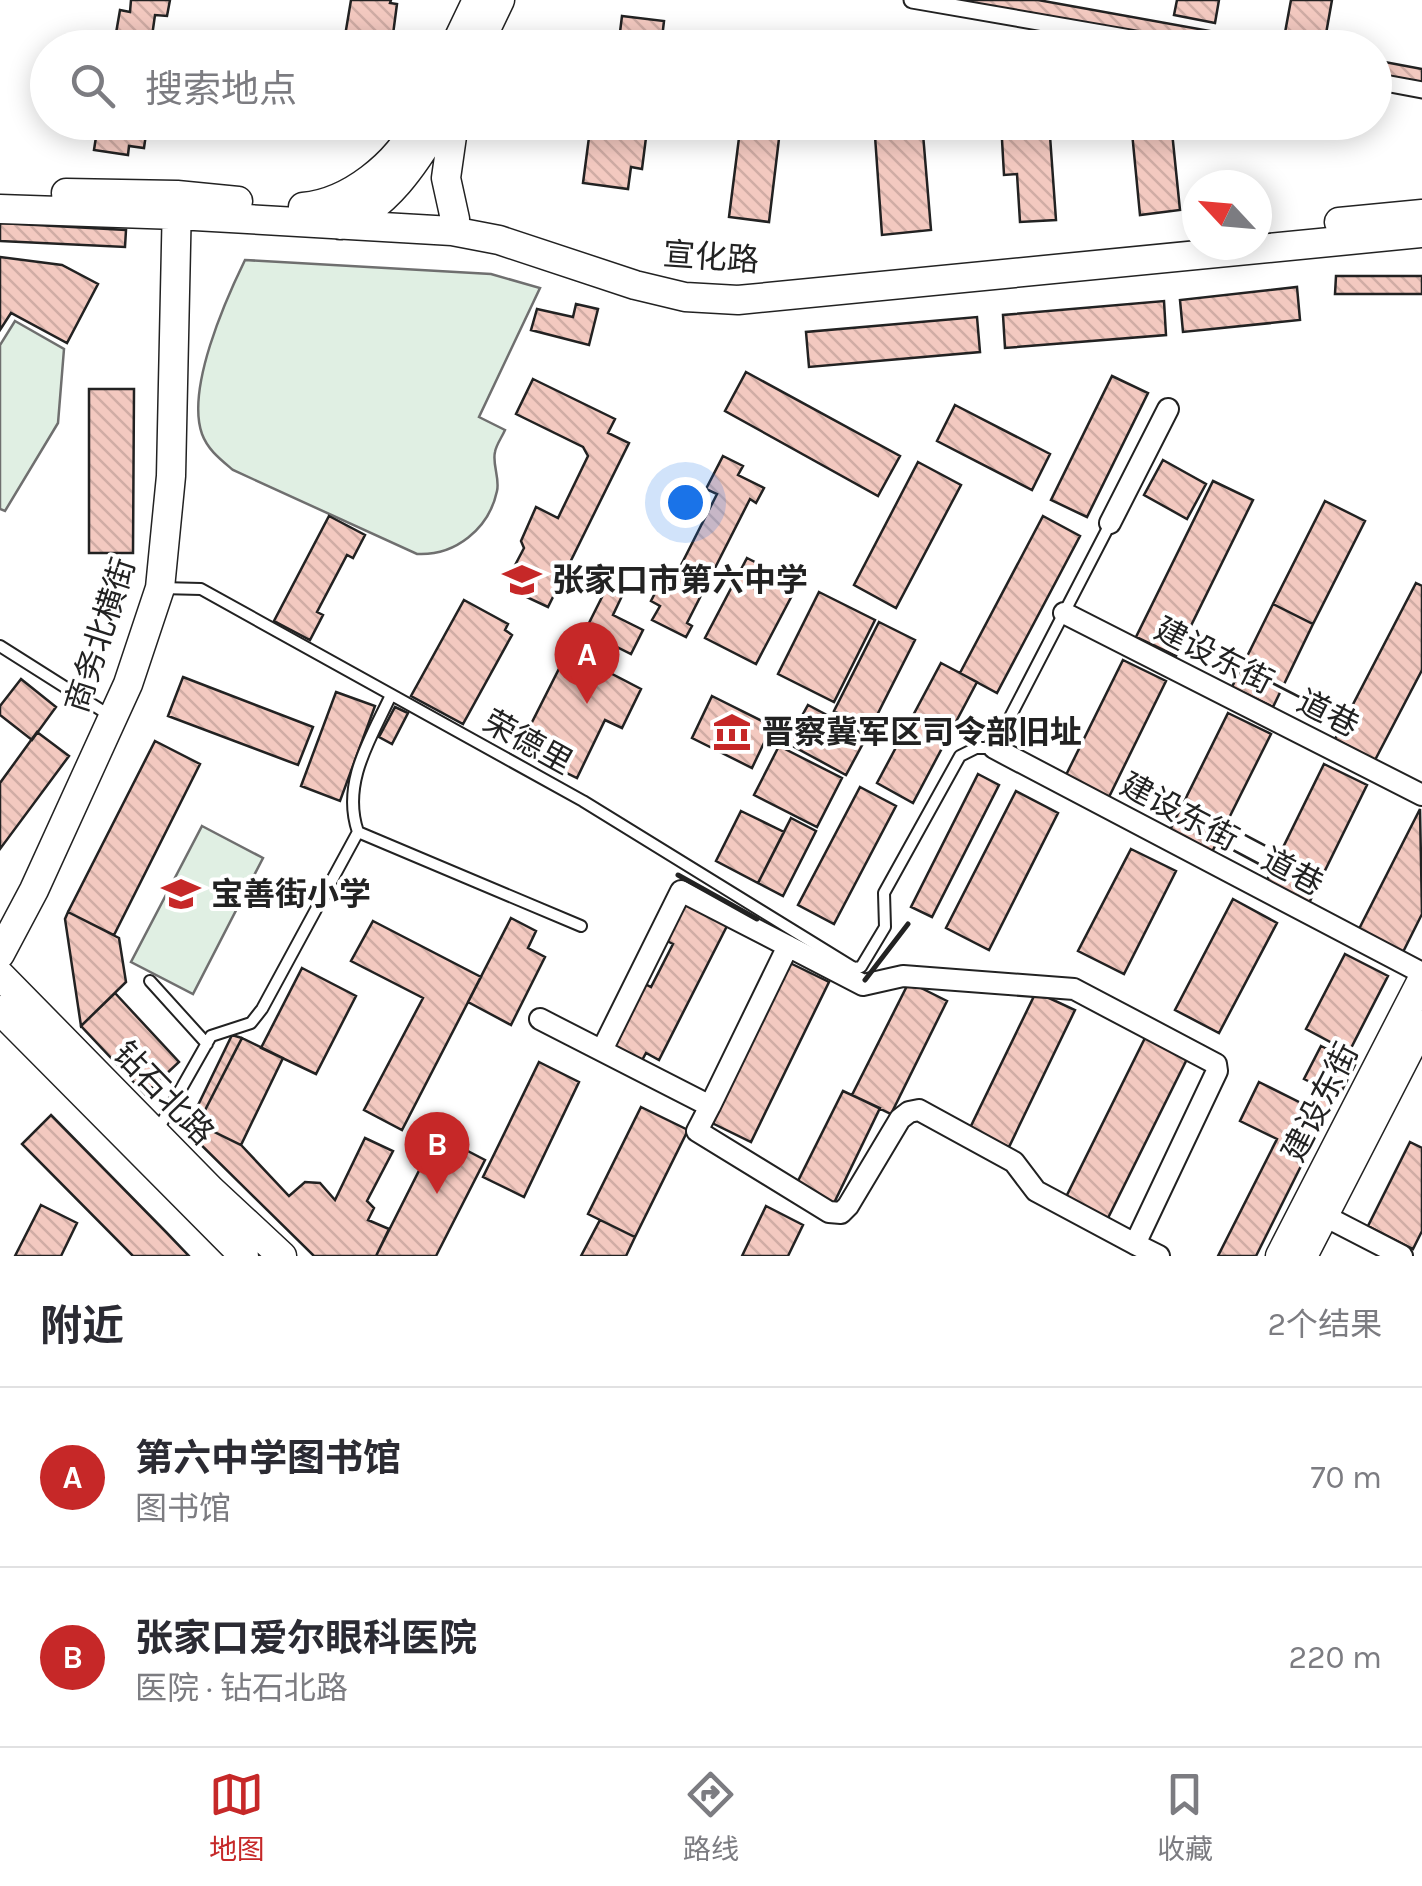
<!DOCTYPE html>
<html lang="zh">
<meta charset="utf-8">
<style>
:root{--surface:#fff;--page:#f2f2f3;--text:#2b2b33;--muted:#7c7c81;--line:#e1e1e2;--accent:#c62828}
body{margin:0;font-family:Karla,"Noto Sans SC",sans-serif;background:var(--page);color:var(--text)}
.compass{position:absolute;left:1182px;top:170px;width:90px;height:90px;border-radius:50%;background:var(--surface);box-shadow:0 5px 25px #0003;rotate:296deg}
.you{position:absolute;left:685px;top:502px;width:35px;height:35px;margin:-25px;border:8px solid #fff;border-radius:50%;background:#1a73e8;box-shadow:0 0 0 15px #1a73e833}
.badge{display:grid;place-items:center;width:65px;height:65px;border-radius:50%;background:var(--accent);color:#fff;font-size:32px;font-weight:700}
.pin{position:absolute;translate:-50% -82px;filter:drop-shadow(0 2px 5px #0008)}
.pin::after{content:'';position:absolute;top:52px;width:35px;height:30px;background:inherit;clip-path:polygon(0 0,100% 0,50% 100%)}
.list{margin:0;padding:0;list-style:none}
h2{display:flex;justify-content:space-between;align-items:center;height:130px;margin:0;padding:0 40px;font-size:42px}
h2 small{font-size:32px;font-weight:400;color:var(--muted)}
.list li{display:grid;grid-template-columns:65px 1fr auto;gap:30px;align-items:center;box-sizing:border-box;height:180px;padding:0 40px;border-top:2px solid var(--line)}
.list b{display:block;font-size:38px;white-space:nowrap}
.list p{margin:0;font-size:32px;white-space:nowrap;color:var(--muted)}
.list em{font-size:32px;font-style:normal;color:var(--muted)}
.icon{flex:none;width:55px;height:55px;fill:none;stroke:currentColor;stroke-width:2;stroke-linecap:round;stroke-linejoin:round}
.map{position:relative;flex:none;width:1422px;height:1256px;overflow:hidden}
.search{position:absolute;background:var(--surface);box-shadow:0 5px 25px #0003;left:30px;right:30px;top:30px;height:110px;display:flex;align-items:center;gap:25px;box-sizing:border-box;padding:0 35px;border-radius:55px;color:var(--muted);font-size:38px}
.sheet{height:490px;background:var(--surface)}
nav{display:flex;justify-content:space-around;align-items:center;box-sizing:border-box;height:140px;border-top:2px solid var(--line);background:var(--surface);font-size:28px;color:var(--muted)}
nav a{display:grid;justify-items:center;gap:5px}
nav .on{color:var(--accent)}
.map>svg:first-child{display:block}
.green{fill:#e0efe3;stroke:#6f6f6f;stroke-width:2.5}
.building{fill:url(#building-back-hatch);stroke:#222;stroke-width:2.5}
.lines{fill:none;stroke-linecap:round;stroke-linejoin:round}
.service-casing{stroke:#222;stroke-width:14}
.pedestrian-casing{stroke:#222;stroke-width:19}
.minor-casing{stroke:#222;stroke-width:24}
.secondary-casing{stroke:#222;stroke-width:31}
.service{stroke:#fff;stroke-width:10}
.pedestrian{stroke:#fff;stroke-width:15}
.minor{stroke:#fff;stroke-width:20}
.secondary{stroke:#fff;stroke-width:28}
.wall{stroke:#222;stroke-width:5}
.labels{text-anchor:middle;stroke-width:8;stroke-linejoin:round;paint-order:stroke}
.street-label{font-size:32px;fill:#222;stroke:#fff}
.poi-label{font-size:32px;font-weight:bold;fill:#222;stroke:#fff;text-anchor:start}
</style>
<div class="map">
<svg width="1422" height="1256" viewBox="0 0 1422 1256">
<defs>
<pattern id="building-back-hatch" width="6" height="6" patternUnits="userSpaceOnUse" patternTransform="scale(2.5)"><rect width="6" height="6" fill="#f3c9c0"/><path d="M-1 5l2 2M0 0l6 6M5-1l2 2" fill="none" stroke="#d0aca5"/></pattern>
</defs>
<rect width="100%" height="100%" fill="#fff"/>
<path class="green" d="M245,260L491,274L540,288L479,417L505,430C502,437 496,445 495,452C492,464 500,478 497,491C489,529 455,556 417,554L233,470C220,459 208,450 202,434C186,389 225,301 245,260Z
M15,321L64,349L58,423L5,511L0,509V345Z
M202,826L263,858L193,994L131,962Z"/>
<path class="building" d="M131,0H170L167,16L155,15L151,43L161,45L160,48H108L110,38L115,39L120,10L130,12Z
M351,0H391L390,3L397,4L392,42L385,40L384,48H343Z
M956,0H1038L1304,48H1226Z
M1177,0H1219L1215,23L1174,15Z
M1291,0H1332L1324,45L1284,38Z
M622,16L664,21L662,38L675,40L674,48H618Z
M1374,60L1422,69V82L1374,74Z
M119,122H155L154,128L147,127L144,148L129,146L128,155L94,150L98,124L122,127V123Z
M321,122H352L351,131L321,127Z
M591,122H648L642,169L631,167L628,189L583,183Z
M741,122H781L769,222L729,217Z
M874,122H922L931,230L882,235Z
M1001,122H1049L1056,220L1020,222L1017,174L1004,175Z
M1131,122H1171L1180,210L1140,215Z
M0,223L126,230L125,247L0,241Z
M0,257L62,265L98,284L67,343L11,313L0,330Z
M1336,276H1422V294H1335Z
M1297,287L1300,320L1183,332L1180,300Z
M1164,301L1166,335L1005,348L1003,315Z
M576,304L598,309L589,345L531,330L537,309L573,317Z
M977,317L980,352L809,367L806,332Z
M746,372L900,456L878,496L725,411Z
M1112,376L1148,393L1087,517L1051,500Z
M533,379L615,419L608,433L629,443L548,607L520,594L528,579L512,571L524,548L521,541L536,507L558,518L588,456L583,447L516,414Z
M89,389H134L133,553H89Z
M955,405L1050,454L1032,490L937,441Z
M723,456L743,466L738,475L764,488L756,503L750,499L687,623L692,626L686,637L652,620L660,606L651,601L669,566L678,571L717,494L706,489Z
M1163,460L1206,484L1187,519L1144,495Z
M918,462L961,485L896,608L854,585Z
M1213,481L1253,500L1176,656L1136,637Z
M1325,501L1365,521L1313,624L1273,604Z
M329,516L365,535L353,558L347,555L317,612L323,615L310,640L274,621Z
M1043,516L1080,536L997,693L960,673Z
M747,558L798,584L756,664L705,638Z
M1416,583L1422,586V670L1375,760L1335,739Z
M606,589L622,596L613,615L643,630L631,654L585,631Z
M819,592L875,620L834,702L778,674Z
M464,600L508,624L505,630L512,635L463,724L411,696Z
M1273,604L1313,624L1273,707L1232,687Z
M879,622L915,640L870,729L834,711Z
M570,647L595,660L593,664L641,689L622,728L605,720L577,778L538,759L541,754L521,744Z
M1123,660L1166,681L1108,799L1065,777Z
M941,663L977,682L913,803L877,783Z
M183,677L313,727L298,765L168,716Z
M21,679L56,707L32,740L0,715V706Z
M336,692L375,706L340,801L301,786Z
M712,696L772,726L752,768L692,738Z
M808,705L867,736L846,775L787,743Z
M395,707L408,713L392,744L379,737Z
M1228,713L1271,734L1212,852L1170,830Z
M37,732L69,756L0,849V783Z
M155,741L200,764L114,935L68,912Z
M779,746L842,778L817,827L754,795Z
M1324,764L1367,785L1309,903L1266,882Z
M978,774L999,785L932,917L911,907Z
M860,787L896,806L834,924L798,905Z
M1016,791L1058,813L989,950L946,928Z
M1420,809L1422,914L1402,954L1358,931Z
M741,811L784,832L758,883L716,861Z
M791,818L816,831L783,896L758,883Z
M1131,849L1176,871L1124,974L1078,951Z
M1233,899L1277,923L1219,1033L1175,1010Z
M687,901L729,922L659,1060L646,1053L640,1064L609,1049L643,983L651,987L673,944L667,941Z
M68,912L119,938L126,982L81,1026L65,919Z
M511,918L536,931L528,948L545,957L511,1025L468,1002Z
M373,921L481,977L402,1130L364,1110L423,998L351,961Z
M1345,954L1388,976L1349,1052L1306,1029Z
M788,962L829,982L751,1142L710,1122Z
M302,968L356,996L316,1074L261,1048Z
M909,982L947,1001L891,1114L852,1095Z
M1036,992L1075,1010L1009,1147L970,1128Z
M115,993L179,1062L145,1094L81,1026Z
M232,1035L242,1038L198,1124L241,1145L289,1196L305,1182L320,1183L335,1200L365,1138L393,1151L367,1201L374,1208L368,1220L389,1229L376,1256H314L186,1130Z
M1146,1036L1188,1057L1107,1220L1065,1199Z
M242,1038L283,1058L241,1145L198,1124Z
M1321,1046L1356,1063L1339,1096L1304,1079Z
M539,1062L579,1082L524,1197L483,1177Z
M1259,1082L1307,1106L1288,1144L1307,1154L1256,1256H1218L1277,1139L1240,1121Z
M843,1091L880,1108L833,1205L795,1187Z
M1318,1091L1335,1099L1309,1151L1292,1142Z
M641,1107L688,1130L635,1237L588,1214Z
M51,1115L166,1232L189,1256H133L22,1144Z
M437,1135L485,1160L436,1256H376Z
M1410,1142L1422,1148V1231L1413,1249L1368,1226Z
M41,1205L77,1223L61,1256H15Z
M766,1206L803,1225L788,1256H742Z
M600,1220L635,1237L626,1256H581Z"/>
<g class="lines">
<g class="service-casing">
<path id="service" d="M161,588L201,589L583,801L854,968L861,967L885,927L884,893L960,756L976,748H994L1110,524
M0,646L109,715
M358,832L581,926
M150,981L207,1044
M156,1133L211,1036L251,1023L262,1009L358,832C341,783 371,738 391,695"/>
</g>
<g class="pedestrian-casing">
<path id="pedestrian" d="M912,0L1188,48
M1374,81L1422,90"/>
</g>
<g class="minor-casing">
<path id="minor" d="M1110,523L1168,409
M1064,613L1422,795
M994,748L1422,973
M540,1019L710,1106L697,1131L829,1212L841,1213L848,1206L900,1119L909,1112L919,1110L1014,1162L1036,1191L1135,1244
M602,1050L681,891L863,985L903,976L1074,989L1216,1064L1217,1071L1135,1244L1159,1256
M710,1106L788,946
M1315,1211L1402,1256"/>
</g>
<g class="secondary-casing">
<path id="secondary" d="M454,48L477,0
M477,48L500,0
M66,193L177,195L238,201
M303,207C349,203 398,164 418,122
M0,209L177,215L452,231L499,240L635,285L685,297L738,300L1422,233
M1339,222L1422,214
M340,225C386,209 416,162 440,122
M452,231L455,219L446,178L454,122
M0,954L34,890L128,684L160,588L171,476L177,200
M0,975L211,1190L282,1256
M0,1010L244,1256
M1280,1256L1422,980
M1303,1256L1422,1025"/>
</g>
<use href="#service" class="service"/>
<use href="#pedestrian" class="pedestrian"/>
<use href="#minor" class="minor"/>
<use href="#secondary" class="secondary"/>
<path class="wall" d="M678,875L757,919
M865,980L908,924"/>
</g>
<defs>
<g id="school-bare" transform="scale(3)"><path d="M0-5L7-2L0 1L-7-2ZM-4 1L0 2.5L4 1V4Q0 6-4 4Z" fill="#c62828" stroke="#fff" stroke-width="2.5" paint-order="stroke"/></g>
<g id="museum-bare" transform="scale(3)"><path d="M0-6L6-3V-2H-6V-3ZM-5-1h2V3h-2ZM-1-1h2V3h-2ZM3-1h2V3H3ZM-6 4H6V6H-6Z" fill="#c62828" stroke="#fff" stroke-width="2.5" paint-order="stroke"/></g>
</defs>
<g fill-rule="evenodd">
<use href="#school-bare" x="522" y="580"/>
<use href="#museum-bare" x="732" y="732"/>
<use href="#school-bare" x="181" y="894"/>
</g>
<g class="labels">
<g class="street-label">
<text transform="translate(711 257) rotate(4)" y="11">宣化路</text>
<text transform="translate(100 635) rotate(-72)" y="11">商务北横街</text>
<text transform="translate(1257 677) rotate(27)" y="11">建设东街一道巷</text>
<text transform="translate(528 742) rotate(29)" y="11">荣德里</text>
<text transform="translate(1222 834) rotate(28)" y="11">建设东街二道巷</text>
<text transform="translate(164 1093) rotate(46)" y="11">钻石北路</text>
<text transform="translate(1320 1102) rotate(-63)" y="11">建设东街</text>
</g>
<g class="poi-label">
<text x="552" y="591">张家口市第六中学</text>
<text x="762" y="743">晋察冀军区司令部旧址</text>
<text x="211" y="905">宝善街小学</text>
</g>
</g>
</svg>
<svg class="compass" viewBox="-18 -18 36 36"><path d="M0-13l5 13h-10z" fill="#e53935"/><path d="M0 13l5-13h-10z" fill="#7c7c81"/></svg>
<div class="you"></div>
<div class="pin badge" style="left:587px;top:704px">A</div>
<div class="pin badge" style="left:437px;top:1194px">B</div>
<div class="search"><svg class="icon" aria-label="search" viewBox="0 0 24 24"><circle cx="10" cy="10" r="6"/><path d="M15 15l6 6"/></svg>搜索地点</div>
</div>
<section class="sheet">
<h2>附近<small>2个结果</small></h2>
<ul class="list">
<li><span class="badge">A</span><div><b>第六中学图书馆</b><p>图书馆</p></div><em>70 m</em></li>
<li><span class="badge">B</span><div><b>张家口爱尔眼科医院</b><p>医院 · 钻石北路</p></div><em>220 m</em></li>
</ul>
</section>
<nav>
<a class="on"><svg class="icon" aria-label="map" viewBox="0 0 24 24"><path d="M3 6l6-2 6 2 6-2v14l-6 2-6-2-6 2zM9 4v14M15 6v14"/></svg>地图</a>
<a><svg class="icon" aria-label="directions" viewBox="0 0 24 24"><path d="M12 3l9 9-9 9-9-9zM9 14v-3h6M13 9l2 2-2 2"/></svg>路线</a>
<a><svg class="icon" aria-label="saved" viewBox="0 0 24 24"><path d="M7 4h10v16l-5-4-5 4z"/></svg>收藏</a>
</nav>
